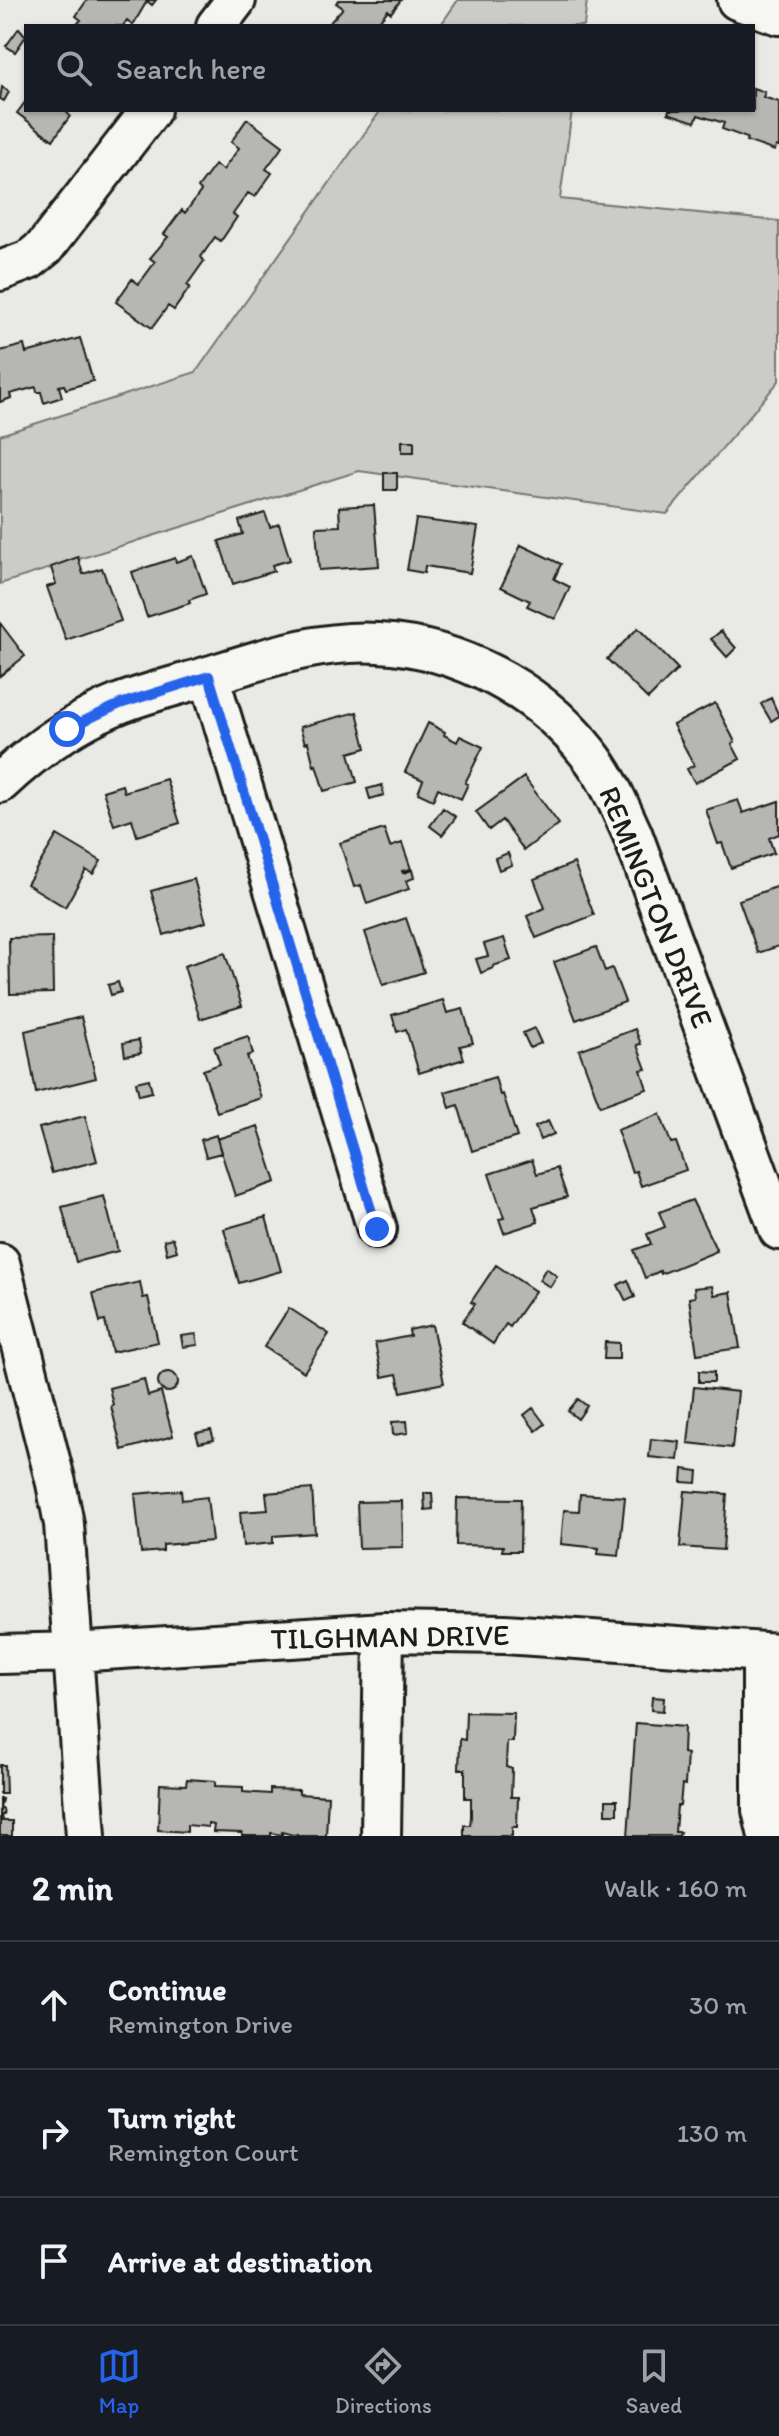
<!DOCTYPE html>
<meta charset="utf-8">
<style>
:root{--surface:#171b24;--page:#20242c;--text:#f1f3f6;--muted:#9ea1a6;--line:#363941;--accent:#2563eb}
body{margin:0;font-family:Itim,sans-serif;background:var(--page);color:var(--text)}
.stop{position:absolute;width:24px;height:24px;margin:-18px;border:6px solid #2563eb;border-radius:50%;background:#fff}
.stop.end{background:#2563eb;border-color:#fff;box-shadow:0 2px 8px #0008}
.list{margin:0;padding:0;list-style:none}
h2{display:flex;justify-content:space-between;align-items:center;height:104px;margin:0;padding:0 32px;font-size:34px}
h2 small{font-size:26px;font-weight:400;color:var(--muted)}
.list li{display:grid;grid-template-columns:52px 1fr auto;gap:24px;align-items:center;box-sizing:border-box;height:128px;padding:0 32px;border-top:2px solid var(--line)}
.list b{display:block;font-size:30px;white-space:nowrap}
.list p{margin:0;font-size:26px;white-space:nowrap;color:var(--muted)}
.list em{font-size:26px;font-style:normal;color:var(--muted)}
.icon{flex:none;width:44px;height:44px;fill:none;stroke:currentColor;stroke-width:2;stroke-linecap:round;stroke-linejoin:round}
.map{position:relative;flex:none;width:779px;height:1836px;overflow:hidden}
.search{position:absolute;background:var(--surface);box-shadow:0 2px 6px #0004;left:24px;right:24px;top:24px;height:88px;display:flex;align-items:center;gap:20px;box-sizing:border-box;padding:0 28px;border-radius:0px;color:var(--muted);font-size:30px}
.sheet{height:488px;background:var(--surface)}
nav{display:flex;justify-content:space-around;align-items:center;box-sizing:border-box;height:112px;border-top:2px solid var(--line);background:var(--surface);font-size:22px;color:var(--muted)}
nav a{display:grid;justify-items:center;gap:4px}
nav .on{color:var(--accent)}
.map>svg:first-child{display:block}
.green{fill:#cbcbc7;stroke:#747472;stroke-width:2}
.building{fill:#b6b6b3;stroke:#1c1c1c;stroke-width:2}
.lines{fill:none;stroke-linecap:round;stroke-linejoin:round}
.minor-casing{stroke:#1c1c1c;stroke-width:44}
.minor{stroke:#f6f6f2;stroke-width:38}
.route{stroke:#2563eb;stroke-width:10}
.labels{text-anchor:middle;stroke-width:8;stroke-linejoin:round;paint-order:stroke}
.street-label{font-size:30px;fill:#1c1c1c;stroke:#f6f6f2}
</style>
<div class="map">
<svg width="779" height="1836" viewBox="0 0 779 1836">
<rect width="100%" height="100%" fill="#e9e9e5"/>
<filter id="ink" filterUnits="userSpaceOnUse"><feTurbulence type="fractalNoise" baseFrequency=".0125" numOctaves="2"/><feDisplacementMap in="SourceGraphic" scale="16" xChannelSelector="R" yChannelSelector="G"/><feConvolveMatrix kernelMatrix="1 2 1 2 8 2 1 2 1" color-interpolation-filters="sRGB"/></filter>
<g filter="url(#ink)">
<path class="green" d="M458,0H587L584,26H440Z
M381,110H572L560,199L779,221V381L667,514L359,471L0,584V435L196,372Z"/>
<path class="building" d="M87,0H156L152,5L147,1L133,25L127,20L123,26H75L81,20L76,16Z
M339,0H401L391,13L388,10L375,26H327L343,8L336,3Z
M19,28L26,36L15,52L6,46Z
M2,87L9,92L4,101L0,99Z
M753,88L765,92L763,97L779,102V147L776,146L775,151L746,141L747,138L722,129L724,123L698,115L695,122L668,113L669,110H753Z
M26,101V110H65L70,116L53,140L17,113Z
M247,119L283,146L266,169L272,173L255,197L248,193L233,214L237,217L223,238L220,241L215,237L201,257L204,261L187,285L190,287L174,310L168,306L152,328L116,302L132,279L139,284L155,262L150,258L168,237L164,234L182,210L185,213L201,191L198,188L215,165L223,170L239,148L231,142Z
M80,338L93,381L66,389L64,385L59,386L62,397L44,403L41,392H37L36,387L10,394L11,398L0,402V351L24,345L26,353Z
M402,441H414V452H402Z
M384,473H397V490H384Z
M374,505L379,566L319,570L316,527L340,526L339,507Z
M265,513L270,527L279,524L290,560L272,565L274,571L233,584L219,541L243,534L239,521Z
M416,519L478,527L470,573L425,566L424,573L407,570Z
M521,545L561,564L554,579L570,587L555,619L527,606L530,601L501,587Z
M193,556L206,594L189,600L190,603L147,617L132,572L175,558L176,562Z
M78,557L83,574L102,568L121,621L66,640L47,587L56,584L51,567Z
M0,623L25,656L0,676Z
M638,628L678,669L648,699L607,659Z
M721,631L736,648L727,657L711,639Z
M771,698L779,716L771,721L761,704Z
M715,703L735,742L732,744L740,759L695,783L687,769L694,765L673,725Z
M357,712L366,748L349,753L357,782L324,791L316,765L314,766L308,742L305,743L300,727Z
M428,723L445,732L444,735L457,742L460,736L483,747L465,783L468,784L461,799L438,788L433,800L418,793L423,780L405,772Z
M524,777L559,824L524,850L502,820L489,830L476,812Z
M166,779L180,823L137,836L132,819L114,825L103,791L122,785L124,792Z
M382,785L384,795L370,799L367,789Z
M738,800L743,813L779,801V834L769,838L774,853L731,868L722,843L718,844L706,810Z
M443,808L456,817L442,835L430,826Z
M384,829L390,847L402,843L411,869L402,871L403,873L412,870L414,878L406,881L409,889L367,904L361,885L354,887L340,843Z
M57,835L101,861L93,874L86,870L65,907L27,884Z
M508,853L512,865L499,870L495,858Z
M574,863L594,915L536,938L527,916L545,908L534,879Z
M194,879L206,922L164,935L151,891Z
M779,886V946L758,953L739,900Z
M406,918L424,972L383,985L365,932Z
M52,937L53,993L10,994L9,938Z
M504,938L511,960L493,966V968L481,973L476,959L488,956L484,944Z
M596,947L605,971L612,968L625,1002L576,1020L554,962Z
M225,953L242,1006L200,1019L184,966Z
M118,982L121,992L111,995L108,985Z
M443,1000L447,1013L463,1009L473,1043L460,1046L464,1059L419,1073L406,1029L397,1032L392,1015Z
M81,1017L96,1078L36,1093L25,1031Z
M534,1028L541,1043L530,1048L523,1033Z
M635,1029L641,1044L637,1045L646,1069L641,1070L647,1089L600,1106L579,1050Z
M248,1036L253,1054L247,1056L261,1098L217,1112L203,1070L220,1064L214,1047Z
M139,1040L141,1053L125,1056L123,1043Z
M495,1077L500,1095L503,1094L517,1137L472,1151L458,1105L450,1108L445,1092Z
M149,1079L152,1092L139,1095L136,1082Z
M660,1114L671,1143L676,1142L686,1170L641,1186L636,1171L632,1172L617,1130Z
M85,1116L97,1161L52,1173L39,1128Z
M548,1121L554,1134L540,1140L535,1127Z
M258,1126L276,1182L235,1196L217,1139Z
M216,1135L221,1153L206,1157L201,1140Z
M532,1160L537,1174L557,1168L567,1197L533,1207L538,1222L504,1233L499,1219L504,1218L489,1174Z
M104,1196L118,1251L76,1262L62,1207Z
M692,1200L717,1251L661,1274L660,1271L645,1278L634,1250L651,1244L647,1234L665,1227L659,1212Z
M266,1217L281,1271L239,1283L224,1229Z
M173,1238L177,1251L167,1254L164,1240Z
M496,1265L535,1291L510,1327L506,1324L493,1344L462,1322L475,1304L471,1302Z
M546,1268L557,1276L550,1287L539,1280Z
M628,1280L635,1297L626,1301L618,1285Z
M140,1282L143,1298L148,1297L158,1342L112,1352L105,1321L100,1322L93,1293Z
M712,1286L714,1295L731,1292L740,1348L697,1354L689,1298L695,1297L694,1288Z
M289,1308L329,1334L304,1372L264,1347Z
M432,1325L444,1383L401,1392L397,1374L382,1377L375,1343L410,1336L409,1330Z
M196,1334L198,1345L183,1347L181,1336Z
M605,1342L619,1343V1359H604Z
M699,1371L714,1372V1382H699Z
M158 1382a10 10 0 1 1 20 0a10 10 0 1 1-20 0Z
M144,1379L148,1396L161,1392L173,1436L122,1450L111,1406L113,1405L109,1388Z
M694,1387L738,1392L732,1448L688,1443Z
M578,1399L587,1406L578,1419L568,1411Z
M533,1408L545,1424L536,1431L524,1415Z
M407,1421L408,1433L393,1435L392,1422Z
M211,1430L214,1440L199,1443L196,1433Z
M651,1439L680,1442L678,1460L649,1457Z
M683,1469L698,1471L697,1483L682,1482Z
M312,1489L315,1533L273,1536V1543L243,1546L240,1512L268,1510L266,1493Z
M181,1490L182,1500L207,1497L212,1541L163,1545V1551L141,1553L135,1494Z
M685,1491L727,1494L723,1550L680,1547Z
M424,1493H432L433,1509L425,1510Z
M580,1494L625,1497L619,1556L598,1554L599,1548L561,1544L564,1510L579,1511Z
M457,1498L521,1499L520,1551H502L503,1546L456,1545Z
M402,1501L403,1547L359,1548L357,1502Z
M652,1697L664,1698L663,1711L651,1710Z
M466,1712L514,1713L513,1742H507L506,1767L512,1769L511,1797H518L517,1827H512V1836H464V1825H470L471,1817V1798H465V1769H459L460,1739L465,1740Z
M636,1723L684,1727L683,1753L687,1754L685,1785L682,1784L680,1806H677L675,1832H680L679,1836H628Z
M0,1765H5L6,1794H0Z
M187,1779L215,1781V1786L243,1787V1792L270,1794V1789L299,1790V1794L328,1796L326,1836H297V1834L293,1835L282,1832V1835L271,1833V1836H242V1833L213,1832L214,1825L208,1824V1827L187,1825V1832L158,1830L160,1784L186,1785Z
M0,1799H2L0,1809H3L4,1815H1L2,1821H12V1836H0Z
M606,1800H617V1814H606Z"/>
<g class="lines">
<g class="minor-casing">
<path id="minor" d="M737,0L779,15
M216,26L236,0
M0,271L29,260L45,247L151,110
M209,676L377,1229
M0,783C35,750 75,721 121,703C147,693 175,686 202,678C250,663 298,646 349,643C440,638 532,682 588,753C607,776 619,805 632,833L779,1230
M0,1263L56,1483L64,1524L86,1836
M762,1652V1810L768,1836
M0,1654L74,1652L384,1632L505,1634L779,1653
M381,1836L384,1632"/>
</g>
<use href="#minor" class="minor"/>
</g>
</g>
<g class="lines" filter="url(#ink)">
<path class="route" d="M67,729L120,704L209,676L377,1229"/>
</g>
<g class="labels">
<g class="street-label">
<text transform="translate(656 907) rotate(68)" y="10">REMINGTON DRIVE</text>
<text transform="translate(390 1637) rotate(-1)" y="10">TILGHMAN DRIVE</text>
</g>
</g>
</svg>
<div class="stop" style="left:67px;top:729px"></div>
<div class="stop end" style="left:377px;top:1229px"></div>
<div class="search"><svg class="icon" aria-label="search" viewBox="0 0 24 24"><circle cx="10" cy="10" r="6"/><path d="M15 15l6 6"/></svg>Search here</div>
</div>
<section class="sheet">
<h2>2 min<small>Walk · 160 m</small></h2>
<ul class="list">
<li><svg class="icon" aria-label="ahead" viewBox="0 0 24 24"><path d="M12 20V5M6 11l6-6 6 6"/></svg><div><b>Continue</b><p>Remington Drive</p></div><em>30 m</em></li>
<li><svg class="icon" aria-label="right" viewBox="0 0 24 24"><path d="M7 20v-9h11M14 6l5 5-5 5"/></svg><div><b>Turn right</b><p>Remington Court</p></div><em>130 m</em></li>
<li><svg class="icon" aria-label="arrive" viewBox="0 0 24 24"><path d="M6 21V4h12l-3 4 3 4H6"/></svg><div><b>Arrive at destination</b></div></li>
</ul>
</section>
<nav>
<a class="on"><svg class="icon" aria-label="map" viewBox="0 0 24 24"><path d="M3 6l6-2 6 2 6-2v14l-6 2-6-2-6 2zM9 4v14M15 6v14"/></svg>Map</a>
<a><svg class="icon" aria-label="directions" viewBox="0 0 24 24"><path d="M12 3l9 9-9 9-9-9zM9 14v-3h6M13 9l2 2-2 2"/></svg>Directions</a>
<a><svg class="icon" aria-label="saved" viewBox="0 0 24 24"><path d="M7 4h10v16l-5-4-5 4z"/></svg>Saved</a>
</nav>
